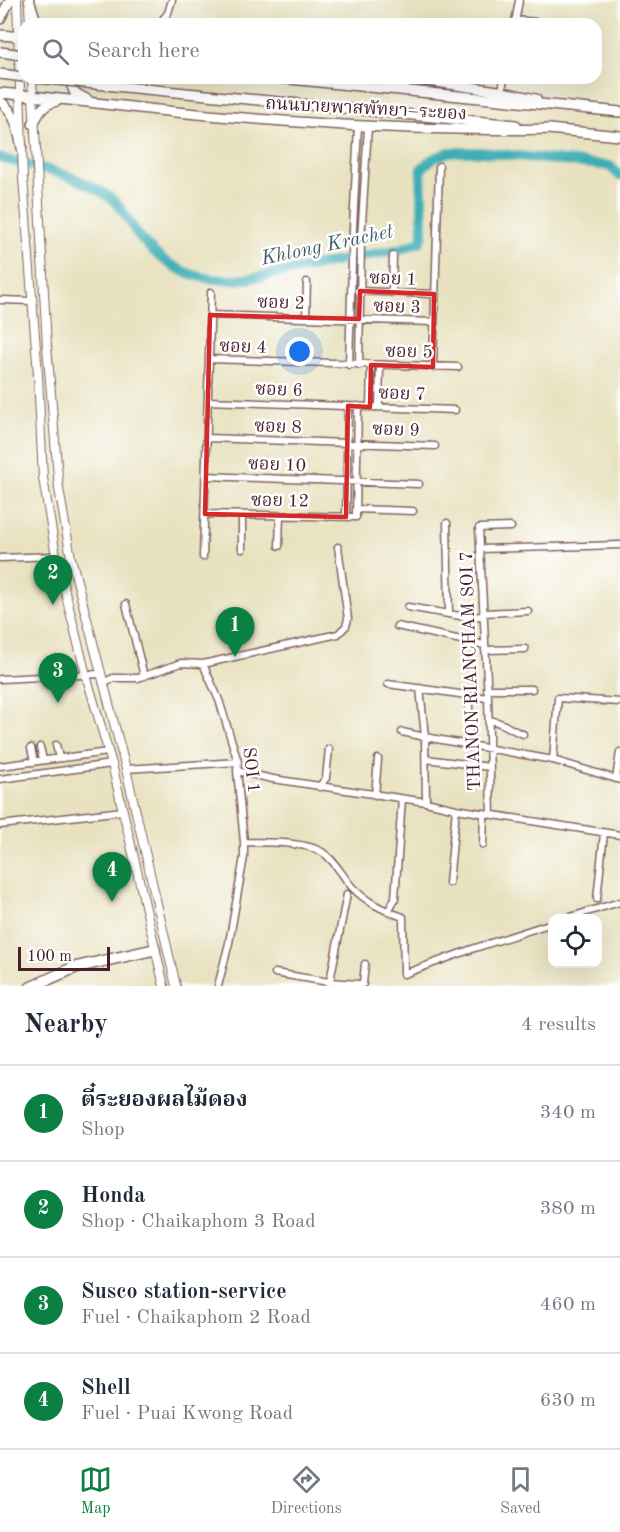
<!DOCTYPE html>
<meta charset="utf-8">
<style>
:root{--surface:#fff;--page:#f6f6f7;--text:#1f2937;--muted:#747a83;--line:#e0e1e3;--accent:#0b8043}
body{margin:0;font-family:"Old Standard TT","Noto Serif Thai",serif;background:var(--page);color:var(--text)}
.controls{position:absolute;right:18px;bottom:18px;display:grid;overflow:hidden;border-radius:12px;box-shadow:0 6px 24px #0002}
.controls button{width:54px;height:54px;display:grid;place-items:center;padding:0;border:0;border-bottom:2px solid var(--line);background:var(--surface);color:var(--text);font:30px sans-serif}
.scale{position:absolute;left:18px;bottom:15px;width:92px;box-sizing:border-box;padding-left:6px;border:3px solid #4a1f2b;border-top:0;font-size:16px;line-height:21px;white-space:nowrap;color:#4a1f2b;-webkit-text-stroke:4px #fff;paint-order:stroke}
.you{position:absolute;left:300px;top:352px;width:21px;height:21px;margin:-15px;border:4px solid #fff;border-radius:50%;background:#1a73e8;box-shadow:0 0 0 9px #1a73e833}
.badge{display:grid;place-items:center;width:39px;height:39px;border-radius:50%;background:var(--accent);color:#fff;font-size:20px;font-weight:700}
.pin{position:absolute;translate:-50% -50px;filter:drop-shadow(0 2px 3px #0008)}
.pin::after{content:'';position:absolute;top:32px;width:21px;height:18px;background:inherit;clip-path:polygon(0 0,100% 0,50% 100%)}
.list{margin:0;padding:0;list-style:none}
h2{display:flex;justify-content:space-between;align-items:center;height:78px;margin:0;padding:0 24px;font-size:26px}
h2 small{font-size:20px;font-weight:400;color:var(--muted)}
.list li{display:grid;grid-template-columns:39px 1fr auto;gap:18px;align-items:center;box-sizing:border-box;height:96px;padding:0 24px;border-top:2px solid var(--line)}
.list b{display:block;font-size:22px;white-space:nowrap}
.list p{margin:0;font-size:20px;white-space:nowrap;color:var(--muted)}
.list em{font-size:20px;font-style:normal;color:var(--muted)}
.icon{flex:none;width:33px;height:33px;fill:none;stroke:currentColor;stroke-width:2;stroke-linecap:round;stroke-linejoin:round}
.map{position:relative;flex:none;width:620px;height:986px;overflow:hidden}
.search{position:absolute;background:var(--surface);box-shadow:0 6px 24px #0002;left:18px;right:18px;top:18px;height:66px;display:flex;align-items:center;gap:15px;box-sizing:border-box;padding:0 21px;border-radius:18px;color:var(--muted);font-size:22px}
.sheet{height:462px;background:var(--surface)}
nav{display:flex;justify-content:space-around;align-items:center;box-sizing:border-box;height:84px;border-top:2px solid var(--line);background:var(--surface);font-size:16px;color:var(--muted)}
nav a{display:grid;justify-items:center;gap:3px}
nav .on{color:var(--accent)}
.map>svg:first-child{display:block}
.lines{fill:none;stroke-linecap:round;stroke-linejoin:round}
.river{stroke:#3cadb5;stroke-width:10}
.minor-casing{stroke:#81635f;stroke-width:9}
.major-casing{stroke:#81635f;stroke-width:10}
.highway-casing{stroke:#81635f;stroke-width:12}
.minor{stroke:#fff;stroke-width:6}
.major{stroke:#fff;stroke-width:8}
.highway{stroke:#fff;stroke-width:9}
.highway-bridge-casing{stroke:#81635f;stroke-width:12;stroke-linecap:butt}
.highway-bridge{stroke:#fff;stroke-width:9}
.marked{fill:none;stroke:#d62828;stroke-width:4.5;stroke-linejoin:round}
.labels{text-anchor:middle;stroke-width:5;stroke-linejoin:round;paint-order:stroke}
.street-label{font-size:18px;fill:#4a1f2b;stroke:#fff}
.water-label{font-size:20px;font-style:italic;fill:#445f69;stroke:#fff}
</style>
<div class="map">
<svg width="620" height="986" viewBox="0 0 620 986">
<rect width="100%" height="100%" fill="#fff"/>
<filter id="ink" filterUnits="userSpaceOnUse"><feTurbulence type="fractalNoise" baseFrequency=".0167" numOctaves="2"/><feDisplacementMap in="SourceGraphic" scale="12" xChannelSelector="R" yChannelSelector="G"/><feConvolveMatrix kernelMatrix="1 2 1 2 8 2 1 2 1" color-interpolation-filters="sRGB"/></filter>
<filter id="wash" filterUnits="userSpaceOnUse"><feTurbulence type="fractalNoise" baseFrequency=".008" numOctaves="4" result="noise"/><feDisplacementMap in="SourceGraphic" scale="24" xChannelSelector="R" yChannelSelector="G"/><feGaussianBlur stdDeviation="1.35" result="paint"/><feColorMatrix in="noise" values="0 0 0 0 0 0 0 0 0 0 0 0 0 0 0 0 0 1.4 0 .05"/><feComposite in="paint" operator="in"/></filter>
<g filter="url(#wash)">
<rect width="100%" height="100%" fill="#e8e2c0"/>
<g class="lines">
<path class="river" d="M0,158C37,167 81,175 112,199C124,209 130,225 140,237C171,276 212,286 259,277L400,249L420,242L423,234L421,169L432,159L449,152H482L610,166L620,176"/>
</g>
</g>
<g filter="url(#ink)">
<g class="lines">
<g class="minor-casing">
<path id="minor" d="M515,20L559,24
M515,23L519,0
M159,24L168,13L172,0
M502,91L504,78
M358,291L434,294
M392,293L393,256
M0,300L32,301
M210,315L433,322
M306,318L307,282
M209,359L458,367
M349,365L353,228L358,126
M359,365L361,239L368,127
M433,367L439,166
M208,401L455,410
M370,407L371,365
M379,407L380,365
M207,438L435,446
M206,476L419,484
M356,509L413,511
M205,514L356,517L358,406
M346,517L348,406
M447,523L449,614
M279,546L280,515
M242,549V515
M480,549L620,545
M203,557L211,292
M0,558L56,556
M126,604L144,676
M408,607L466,617L483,616
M483,613L528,611
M397,626L484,645
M485,650L525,649
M203,664L338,634L346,626L348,619L338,547
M0,679L101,674
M103,683L113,678H138L181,663L203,664L219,700L238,762L237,771L244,842V857L229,943L218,986
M388,684L488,698
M420,688L425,737L426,802
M487,689H532
M469,696V746
M489,720C507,723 507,729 523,734
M402,732L425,737L553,760L620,780
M56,745L59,758
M40,747L43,760
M31,748L34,762
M426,759L490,767
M553,760L558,698L620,702
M0,766L108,752
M126,769L238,762
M237,771L273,779L426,802L456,809L620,835
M0,779L112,764
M616,779L620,752
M319,787L326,778L329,749
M375,795L378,759
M491,814L488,698L479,528L511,527
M0,825L123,811
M244,842C265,843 304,841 322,852C335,860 342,876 352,887C366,902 383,910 403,917L404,974L472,949L552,923
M483,845L484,813
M449,883L456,809
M597,899L604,833
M388,912L395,898L402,799
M567,918L620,902
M275,973L329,982L359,984V986
M359,984H363L365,964
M29,986L72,966L156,947
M38,986L77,969L157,951
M329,986L347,894"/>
</g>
<g class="major-casing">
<path id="major" d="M17,0L23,178L38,375L43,478L56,556L86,675L112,764L164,986
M29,7L30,24
M32,78L47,346L59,489L71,558L126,769L176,986"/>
</g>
<g class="highway-casing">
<path id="highway" d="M29,0L37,24
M0,19L10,0
M0,35L24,37
M68,78L75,93L88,100
M279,78L620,112
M408,78L498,91L536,99
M125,87L516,125
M0,93C59,98 117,106 176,112C301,124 426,132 552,129
M0,101C16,113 18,130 22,148
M33,124C39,112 43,104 57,101
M548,129L620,136"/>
</g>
<use href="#minor" class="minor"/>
<use href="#major" class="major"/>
<use href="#highway" class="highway"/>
<g class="highway-bridge-casing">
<path id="highway-bridge" d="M0,52L24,55
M0,74L24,77
M37,78L125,87"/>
</g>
<use href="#highway-bridge" class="highway-bridge"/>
</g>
</g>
<path class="marked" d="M360,291L434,294L433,367L371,365L370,407L348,406L346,517L205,514L210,315L359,319Z"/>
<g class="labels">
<g class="street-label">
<text transform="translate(366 108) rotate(3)" y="6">ถนนบายพาสพัทยา–ระยอง</text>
<text transform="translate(393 278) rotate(2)" y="6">ซอย 1</text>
<text transform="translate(281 302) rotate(2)" y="6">ซอย 2</text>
<text transform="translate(397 306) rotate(2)" y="6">ซอย 3</text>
<text transform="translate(243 346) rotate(2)" y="6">ซอย 4</text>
<text transform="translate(409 351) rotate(1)" y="6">ซอย 5</text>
<text transform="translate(279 389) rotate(2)" y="6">ซอย 6</text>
<text transform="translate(402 393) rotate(2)" y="6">ซอย 7</text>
<text transform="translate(278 426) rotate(2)" y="6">ซอย 8</text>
<text transform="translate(396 429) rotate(2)" y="6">ซอย 9</text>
<text transform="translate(277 464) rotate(2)" y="6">ซอย 10</text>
<text transform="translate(280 500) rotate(1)" y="6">ซอย 12</text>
<text transform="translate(470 671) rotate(-92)" y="6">THANON RIANCHAM SOI 7</text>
<text transform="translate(252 770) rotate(83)" y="6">SOI 1</text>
</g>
<g class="water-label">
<text transform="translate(327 244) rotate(-12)" y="7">Khlong Krachet</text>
</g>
</g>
</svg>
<div class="controls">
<button><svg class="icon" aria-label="locate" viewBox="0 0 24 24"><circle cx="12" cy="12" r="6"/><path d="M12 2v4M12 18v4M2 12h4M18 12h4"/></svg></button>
</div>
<div class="scale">100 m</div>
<div class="you"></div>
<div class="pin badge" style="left:235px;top:657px">1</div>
<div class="pin badge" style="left:53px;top:605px">2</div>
<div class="pin badge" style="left:58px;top:703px">3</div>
<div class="pin badge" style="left:112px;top:902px">4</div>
<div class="search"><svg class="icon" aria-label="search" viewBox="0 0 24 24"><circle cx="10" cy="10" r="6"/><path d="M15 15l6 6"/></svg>Search here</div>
</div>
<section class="sheet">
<h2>Nearby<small>4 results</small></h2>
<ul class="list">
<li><span class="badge">1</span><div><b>ตี๋ระยองผลไม้ดอง</b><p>Shop</p></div><em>340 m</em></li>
<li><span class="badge">2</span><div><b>Honda</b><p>Shop · Chaikaphom 3 Road</p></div><em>380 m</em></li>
<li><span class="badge">3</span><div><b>Susco station-service</b><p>Fuel · Chaikaphom 2 Road</p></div><em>460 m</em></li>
<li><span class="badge">4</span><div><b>Shell</b><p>Fuel · Puai Kwong Road</p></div><em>630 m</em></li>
</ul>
</section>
<nav>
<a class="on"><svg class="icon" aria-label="map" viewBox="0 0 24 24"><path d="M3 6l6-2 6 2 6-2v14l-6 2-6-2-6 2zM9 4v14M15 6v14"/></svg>Map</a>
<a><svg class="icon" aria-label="directions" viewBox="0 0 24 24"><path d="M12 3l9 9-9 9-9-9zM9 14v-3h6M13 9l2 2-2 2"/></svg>Directions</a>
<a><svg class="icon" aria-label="saved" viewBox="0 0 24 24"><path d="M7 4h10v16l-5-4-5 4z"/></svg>Saved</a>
</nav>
